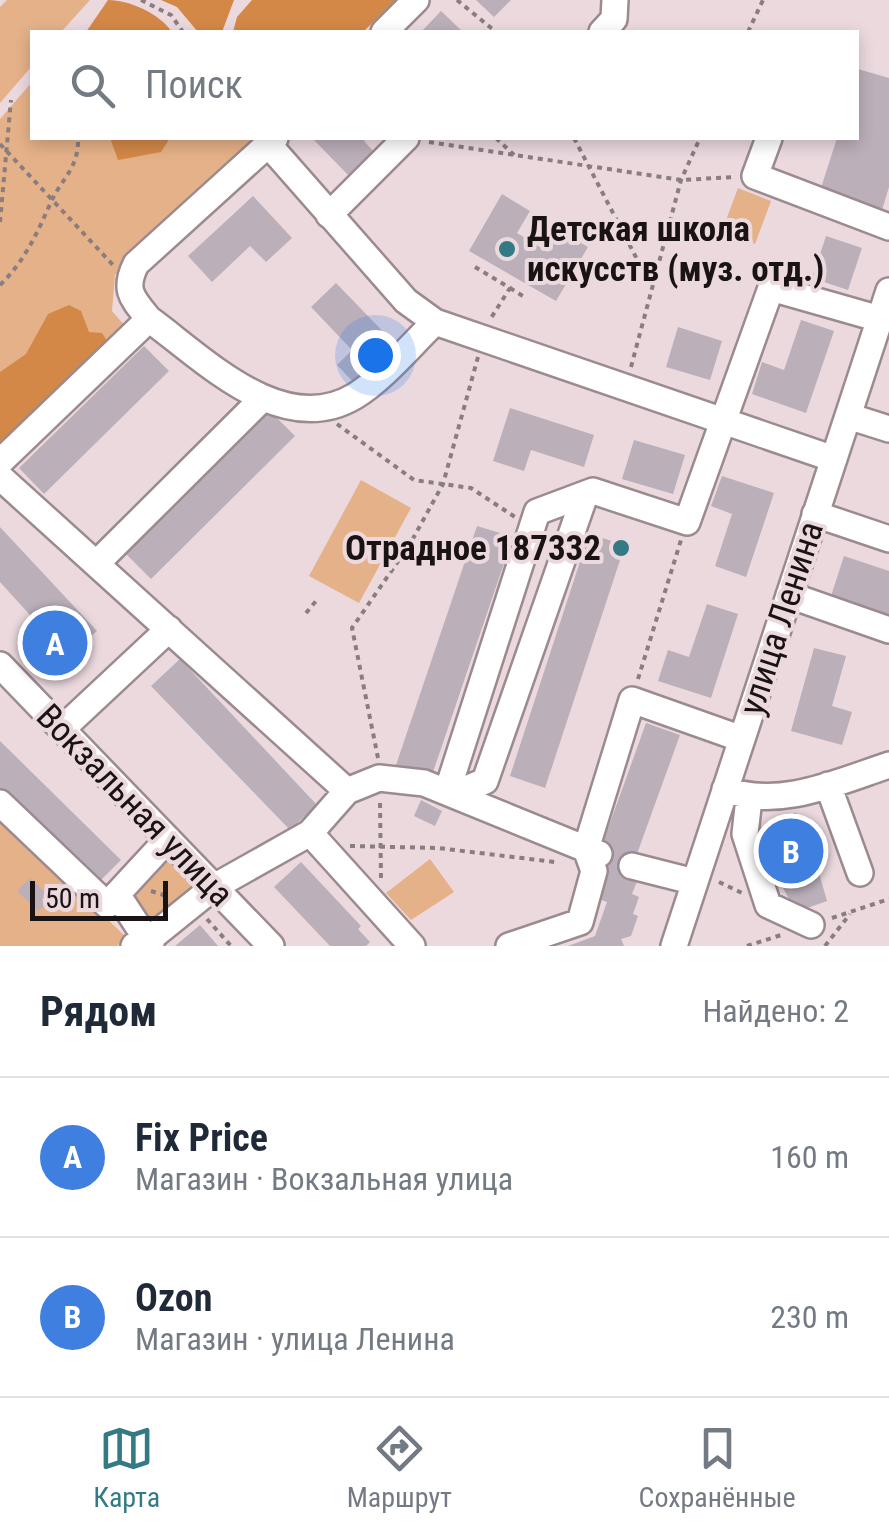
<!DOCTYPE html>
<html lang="ru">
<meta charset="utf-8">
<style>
:root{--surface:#fff;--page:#f6f6f7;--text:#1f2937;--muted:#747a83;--line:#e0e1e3;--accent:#337a85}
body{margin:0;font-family:"Roboto Condensed",sans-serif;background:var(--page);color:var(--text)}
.scale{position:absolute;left:30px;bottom:25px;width:138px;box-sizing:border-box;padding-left:10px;border:5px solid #191314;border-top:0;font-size:28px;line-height:35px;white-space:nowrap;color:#191314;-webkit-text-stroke:8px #ebd9de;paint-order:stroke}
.you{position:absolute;left:375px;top:355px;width:35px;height:35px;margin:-25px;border:8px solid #fff;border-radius:50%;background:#1a73e8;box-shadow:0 0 0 15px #1a73e833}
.badge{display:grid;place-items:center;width:65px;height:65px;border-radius:50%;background:var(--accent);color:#fff;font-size:32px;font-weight:700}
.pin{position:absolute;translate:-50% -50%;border:5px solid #fff;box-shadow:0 2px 10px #0006}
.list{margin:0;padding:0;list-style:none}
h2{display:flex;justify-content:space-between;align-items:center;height:130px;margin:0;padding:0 40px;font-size:42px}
h2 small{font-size:32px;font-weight:400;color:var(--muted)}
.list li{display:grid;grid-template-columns:65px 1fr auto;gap:30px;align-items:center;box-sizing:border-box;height:160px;padding:0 40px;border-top:2px solid var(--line)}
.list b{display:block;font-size:38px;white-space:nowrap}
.list p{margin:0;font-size:32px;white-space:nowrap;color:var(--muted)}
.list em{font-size:32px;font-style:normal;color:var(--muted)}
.icon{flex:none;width:55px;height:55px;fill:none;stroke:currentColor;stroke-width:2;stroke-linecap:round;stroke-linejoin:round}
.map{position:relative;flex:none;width:889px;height:946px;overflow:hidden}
.search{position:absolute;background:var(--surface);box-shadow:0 5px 15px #0003;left:30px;right:30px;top:30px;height:110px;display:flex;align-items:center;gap:25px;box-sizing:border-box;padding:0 35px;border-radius:0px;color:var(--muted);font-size:38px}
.sheet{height:450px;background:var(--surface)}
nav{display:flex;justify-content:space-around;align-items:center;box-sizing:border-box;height:140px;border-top:2px solid var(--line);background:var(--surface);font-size:28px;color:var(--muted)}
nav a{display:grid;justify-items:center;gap:5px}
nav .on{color:var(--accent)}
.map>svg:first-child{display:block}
.green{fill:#e5b188}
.forest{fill:#d38847}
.building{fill:#bbafba}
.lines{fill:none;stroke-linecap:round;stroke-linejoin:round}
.minor-casing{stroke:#9b8b8f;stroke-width:30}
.path{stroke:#897d80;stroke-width:4;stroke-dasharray:5 5;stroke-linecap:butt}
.minor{stroke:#fff;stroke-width:25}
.poi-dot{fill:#337a85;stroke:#ebd9de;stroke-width:4}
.labels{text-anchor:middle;stroke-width:8;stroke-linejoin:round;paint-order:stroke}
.poi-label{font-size:35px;font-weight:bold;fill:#191314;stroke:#ebd9de;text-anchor:start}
.street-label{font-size:35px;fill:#191314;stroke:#ebd9de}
</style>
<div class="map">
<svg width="889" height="946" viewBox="0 0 889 946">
<rect width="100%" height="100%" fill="#ebd9de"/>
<path class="green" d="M7,0H90L61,32H32V66L0,103V7Z
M32,82V138H250L256,146L115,275L112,311L126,327L0,445V119Z
M738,188L771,201L755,244L722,231Z
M361,480L411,508L359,603L309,576Z
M0,816L127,938L117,946H0Z
M170,852L200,886L151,931L124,894Z
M430,859L454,892L411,920L386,893Z"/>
<path class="forest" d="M108,0C130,0 160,14 172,32H86Z
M161,0H234L222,32H198L177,7Z
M252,0H396L363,32H233L237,17Z
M110,138H170L161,152L118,160Z
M69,305L81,311L89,332L102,333L107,341L6,442L0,441V372L26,354L48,314Z"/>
<path class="building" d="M476,0H511L494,17Z
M441,11L463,32H421Z
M858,69L889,78V187L882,210L820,191L837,138H856Z
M312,138H367L364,141L376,154L351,178Z
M502,194L530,211L517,233L548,252L561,231L588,247L556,301L469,251Z
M253,196L292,238L266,262L250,246L212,282L188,256Z
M826,236L862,248L848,290L812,278Z
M336,283L398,347L357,386L337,365L352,350L311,307Z
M801,320L834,331L806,413L752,394L762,362L784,370Z
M678,327L722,341L710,380L666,367Z
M144,346L169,371L44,494L19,468Z
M510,408L594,435L584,467L531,450L524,471L493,461Z
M270,411L295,436L151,579L126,554Z
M634,440L685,455L673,494L622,479Z
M722,476L774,493L746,577L715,566L732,514L711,506Z
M477,526L513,537L431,778L396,765Z
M0,527L97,631L68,657L0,582Z
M589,534L625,545L545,788L510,776Z
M844,556L889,571V615L831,596Z
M707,604L738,614L711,698L658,681L668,650L689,657Z
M814,648L846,656L832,706L852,712L842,745L791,731Z
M180,659L317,805L290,830L151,686Z
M646,723L680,735L629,876L638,879L632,894L639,897L633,914L638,916L631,936L621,939L624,946H568L595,936L607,902L591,896L597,859Z
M0,741L121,860L96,885L0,791Z
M421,800L442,811L435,826L414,816Z
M796,813L824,864L817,866L827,901L796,912L769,862L773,861L764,825Z
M301,862L361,926L358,929L370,942L366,946H330L274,887Z
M30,878L51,898L38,911L17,891Z
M200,925L218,946H175Z"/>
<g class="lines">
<g class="minor-casing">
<path id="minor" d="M384,32L416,0
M602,32L614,19L615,0
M769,138L755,176L889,227
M268,144L406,301L435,322L834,459
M329,215L406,138
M149,319C203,358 282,440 355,396C384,378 410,346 435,322
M848,416L889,429
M0,462L149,319C132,298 123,290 136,264L275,138
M0,477L347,791
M815,514L889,539
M96,564L263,398
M789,595L889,630
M0,665L271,946
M62,729L169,629
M828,785L860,873
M725,789C778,810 838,782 889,765
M447,792L537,512L593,491L687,522L771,288L880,319
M749,798L745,834L768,905L811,925
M467,800L464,790L485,781L585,495
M0,803L107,905L168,839
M310,833L412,946
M632,866L695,882
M117,894L151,946
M134,946L147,941L214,887L310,833L347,791L379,778L424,783L586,849L632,700L742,739
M509,946L580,922L594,871L586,849L599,854
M674,946L889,291"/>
</g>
<path class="path" d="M141,0L171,15L183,32
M457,0L496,32
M748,32L763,0
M496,138L514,155
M574,138L652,288
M429,142L681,180L735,177
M0,144L113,265
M0,222L11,100
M475,267L510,288L491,318
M0,285C25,261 37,233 51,202C62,178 79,168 78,138
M510,288L526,298
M631,367L681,180L700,138
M337,424L414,480L471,488L515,517
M306,613L316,601
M638,679L681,540
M378,758L352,628L410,544L443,484L478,357
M380,803L381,878
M350,846L438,848L555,862
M719,882L742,893
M151,891L170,897
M832,918L889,899
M207,919L231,946
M747,946L781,935
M825,946L850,914"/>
<use href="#minor" class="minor"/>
</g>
<g class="poi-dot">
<circle cx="507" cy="249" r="10"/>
<circle cx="621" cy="548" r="10"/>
</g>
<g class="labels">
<g class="poi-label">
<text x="527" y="241">Детская школа<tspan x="527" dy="40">искусств (муз. отд.)</tspan></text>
<text x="601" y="560" text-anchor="end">Отрадное 187332</text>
</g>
<g class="street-label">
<text transform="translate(781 618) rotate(-72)" y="12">улица Ленина</text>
<text transform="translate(135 805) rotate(46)" y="12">Вокзальная улица</text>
</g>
</g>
</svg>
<div class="scale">50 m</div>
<div class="you"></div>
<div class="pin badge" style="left:55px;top:643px;background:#3f7fe0">A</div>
<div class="pin badge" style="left:791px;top:851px;background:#3f7fe0">B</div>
<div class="search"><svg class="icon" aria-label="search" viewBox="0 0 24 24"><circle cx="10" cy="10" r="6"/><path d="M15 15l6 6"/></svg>Поиск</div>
</div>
<section class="sheet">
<h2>Рядом<small>Найдено: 2</small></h2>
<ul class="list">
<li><span class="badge" style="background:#3f7fe0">A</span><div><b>Fix Price</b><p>Магазин · Вокзальная улица</p></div><em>160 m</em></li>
<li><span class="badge" style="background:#3f7fe0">B</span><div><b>Ozon</b><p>Магазин · улица Ленина</p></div><em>230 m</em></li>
</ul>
</section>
<nav>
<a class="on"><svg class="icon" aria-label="map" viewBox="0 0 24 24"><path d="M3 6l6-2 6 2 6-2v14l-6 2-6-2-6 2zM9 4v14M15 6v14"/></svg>Карта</a>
<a><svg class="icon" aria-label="directions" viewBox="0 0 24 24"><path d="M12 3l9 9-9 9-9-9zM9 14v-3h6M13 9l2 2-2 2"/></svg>Маршрут</a>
<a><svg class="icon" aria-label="saved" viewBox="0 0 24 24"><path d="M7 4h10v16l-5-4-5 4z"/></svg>Сохранённые</a>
</nav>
